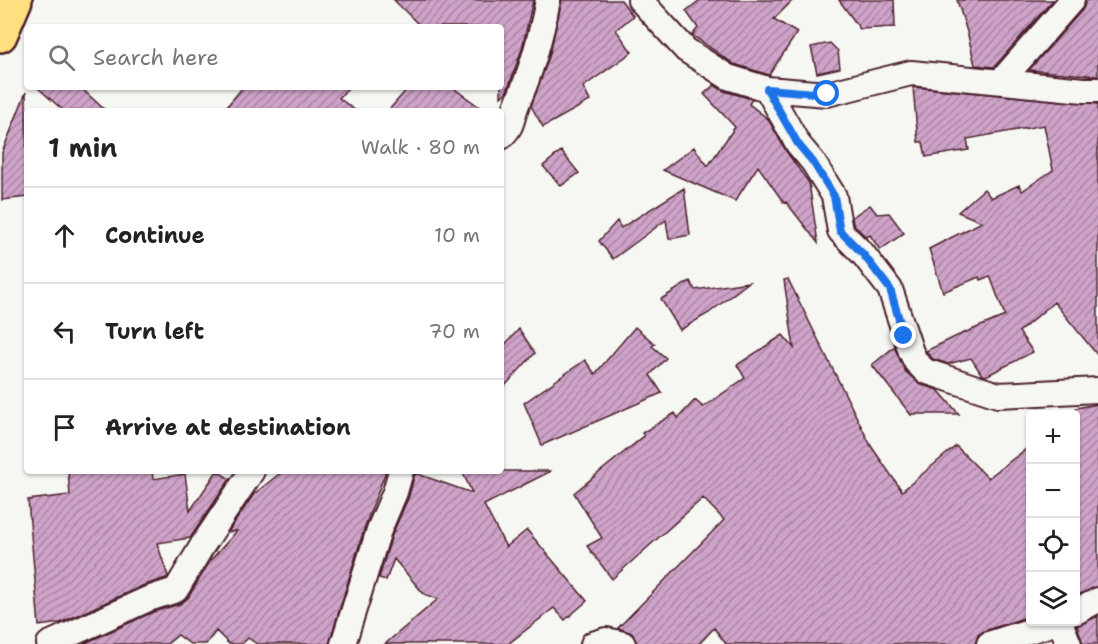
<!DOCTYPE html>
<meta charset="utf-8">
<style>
:root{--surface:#fff;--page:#f6f6f6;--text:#222;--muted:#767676;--line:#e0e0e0}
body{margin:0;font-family:"Shantell Sans",sans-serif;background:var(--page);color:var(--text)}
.controls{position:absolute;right:18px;bottom:18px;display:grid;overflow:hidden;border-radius:6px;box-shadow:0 2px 4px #0004}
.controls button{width:54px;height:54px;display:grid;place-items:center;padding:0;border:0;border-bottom:2px solid var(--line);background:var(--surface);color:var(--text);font:30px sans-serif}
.stop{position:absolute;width:18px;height:18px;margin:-14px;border:4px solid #1a73e8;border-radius:50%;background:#fff}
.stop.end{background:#1a73e8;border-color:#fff;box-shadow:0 2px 6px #0008}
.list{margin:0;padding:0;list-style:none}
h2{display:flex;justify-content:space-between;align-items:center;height:78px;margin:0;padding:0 24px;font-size:26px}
h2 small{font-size:20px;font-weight:400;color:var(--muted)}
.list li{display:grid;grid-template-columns:39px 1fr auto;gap:18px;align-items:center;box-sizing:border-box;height:96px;padding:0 24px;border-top:2px solid var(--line)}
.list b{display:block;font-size:22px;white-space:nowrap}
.list em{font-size:20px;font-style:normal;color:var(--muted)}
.icon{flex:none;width:33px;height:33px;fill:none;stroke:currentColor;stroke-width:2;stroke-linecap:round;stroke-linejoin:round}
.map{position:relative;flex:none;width:1098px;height:644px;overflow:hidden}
.search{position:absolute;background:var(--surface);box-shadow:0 2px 4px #0004;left:24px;top:24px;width:480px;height:66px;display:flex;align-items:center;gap:15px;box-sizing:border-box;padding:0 21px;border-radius:6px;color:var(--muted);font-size:22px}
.panel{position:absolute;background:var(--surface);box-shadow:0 2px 4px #0004;left:24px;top:108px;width:480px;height:366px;border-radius:6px}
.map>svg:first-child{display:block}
.building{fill:url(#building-hatch);stroke:#4a1f2b;stroke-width:1.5}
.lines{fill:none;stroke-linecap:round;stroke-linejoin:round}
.minor-casing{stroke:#4a1f2b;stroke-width:28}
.trunk-casing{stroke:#4a1f2b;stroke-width:38}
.minor{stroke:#f6f6f2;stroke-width:24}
.trunk{stroke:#ffdf80;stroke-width:33}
.route{stroke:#1a73e8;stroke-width:8}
</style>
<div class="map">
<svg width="1098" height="644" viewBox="0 0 1098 644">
<defs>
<pattern id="building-hatch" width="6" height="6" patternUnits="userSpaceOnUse" patternTransform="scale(1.5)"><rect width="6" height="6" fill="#cea3c8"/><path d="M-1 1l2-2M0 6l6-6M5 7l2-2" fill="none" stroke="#a984a3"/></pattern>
</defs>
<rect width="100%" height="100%" fill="#f6f6f2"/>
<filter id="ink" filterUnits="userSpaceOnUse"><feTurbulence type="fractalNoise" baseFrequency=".0167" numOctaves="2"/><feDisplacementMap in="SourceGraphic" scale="12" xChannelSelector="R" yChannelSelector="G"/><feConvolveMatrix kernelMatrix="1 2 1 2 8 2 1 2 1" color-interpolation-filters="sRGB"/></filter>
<g filter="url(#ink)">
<path class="building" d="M394,0H533L522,49L507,91L501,97V27H421Z
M562,0H621L633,16L616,30L632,52L583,87L590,101L543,127L531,106L549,57Z
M700,0H793L774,19L797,33L769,75L734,64L692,35L698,28L686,11Z
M839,0H894L895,27L860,29Z
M957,0H1053L994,67L975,65L968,35Z
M1086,0H1098V76L1029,70L1083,9Z
M830,43L838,51L840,68L817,73L811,47Z
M714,85L724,91L752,99L749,104L768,119L786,151L809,183L818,243L786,202L784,203L758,166L735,201L663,170L694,147L708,166L735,127L704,94Z
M37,87H80L106,111H64Z
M243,87H349L339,98L356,111H223Z
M409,87H452L485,111H388Z
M913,87L1098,104V356L1054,302L1019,332L1033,352L986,376L982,375L971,358L948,364L933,359L928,354L926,351L957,336L1005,316L990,276L980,280L979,277L943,292L929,249L982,222L958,212L984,189L991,198L1019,185L1022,191L1053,170L1044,125L967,139L969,150L926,157L923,142H918Z
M26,92L27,197L2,200V153Z
M561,151L579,173L561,186L543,166Z
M684,188L690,235L669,239L666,220L613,259L599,241L617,221L621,228Z
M870,205L877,214L889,213L904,233L880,250L870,235L866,237L853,224L852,217Z
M788,279L871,446L902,491L956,446L988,478L1030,446V616L984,631L978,635L975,644H726L714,628L699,644H637L632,633L618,628L724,520L703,498L612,579L587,546L602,538L574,493L644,436L642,433L675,413L678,418L695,400L703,407L745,378L737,365L783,335L794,348L784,280Z
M690,281L695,290L749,282L709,313L680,330L661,299Z
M635,327L655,344L652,346L666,358L650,375L662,393L542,445L524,403L585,360L595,374Z
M519,329L535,353L501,390V349Z
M894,347L906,372L920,384L938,390L959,414H913L911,415L872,365Z
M1098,404V586L1076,596V408Z
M68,471H152L153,479L185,474L190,511L217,471L230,479L190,538L157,543L168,576L166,578L142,586L60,623L39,626L28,500L70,495Z
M283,471H386L365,526L329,644H257L248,638L242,644H229L216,631L206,644H190L178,635L167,644H83L153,612L180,604L188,598L210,561L237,531L228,532L254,494Z
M462,471H551L484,505L506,547L527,530L587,601L565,620L554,608L508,644H385L438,599L424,594L394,559L386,580L379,578L392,535L409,496L415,473L472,493Z
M1098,616V644H1083L1077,626Z"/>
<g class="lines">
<g class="minor-casing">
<path id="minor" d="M640,0L686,50L728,77L767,89L827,94L911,73L1084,90H1098
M1001,81L1072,0
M767,89L798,144L813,162L834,196L840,231L863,254L890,289L911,352L916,362L925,371L998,395L1098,390
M501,137C514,125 511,119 517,104C532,70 541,36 548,0
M1076,612L1098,600
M1060,622L1069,644
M49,644L148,599L176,590L202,546L252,471
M343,644L379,530L395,492L401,471
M593,644L606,640L623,644
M989,644L1057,622"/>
</g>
<g class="trunk-casing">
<path id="trunk" d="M0,35L15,0"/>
</g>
<use href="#minor" class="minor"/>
<use href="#trunk" class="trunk"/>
</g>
</g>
<g class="lines" filter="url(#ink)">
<path class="route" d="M827,94L767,89L798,144L813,162L834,196L840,231L863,254L890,289L904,336"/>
</g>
</svg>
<div class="controls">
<button>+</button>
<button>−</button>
<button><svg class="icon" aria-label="locate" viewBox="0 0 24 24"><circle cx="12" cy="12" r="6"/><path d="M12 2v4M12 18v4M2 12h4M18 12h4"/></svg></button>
<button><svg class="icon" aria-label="layers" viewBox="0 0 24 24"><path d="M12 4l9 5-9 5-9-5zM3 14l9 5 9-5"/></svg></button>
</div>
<div class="stop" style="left:827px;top:94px"></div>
<div class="stop end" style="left:904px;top:336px"></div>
<div class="search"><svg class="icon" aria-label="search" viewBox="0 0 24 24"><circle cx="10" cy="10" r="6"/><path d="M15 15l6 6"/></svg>Search here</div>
<section class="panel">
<h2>1 min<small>Walk · 80 m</small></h2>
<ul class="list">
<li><svg class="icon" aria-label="ahead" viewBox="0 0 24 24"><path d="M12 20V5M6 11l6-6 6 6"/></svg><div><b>Continue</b></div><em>10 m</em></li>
<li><svg class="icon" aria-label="left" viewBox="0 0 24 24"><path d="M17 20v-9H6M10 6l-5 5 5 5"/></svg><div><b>Turn left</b></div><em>70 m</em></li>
<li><svg class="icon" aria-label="arrive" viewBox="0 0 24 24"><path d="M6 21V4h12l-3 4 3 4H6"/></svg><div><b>Arrive at destination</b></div></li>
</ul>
</section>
</div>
